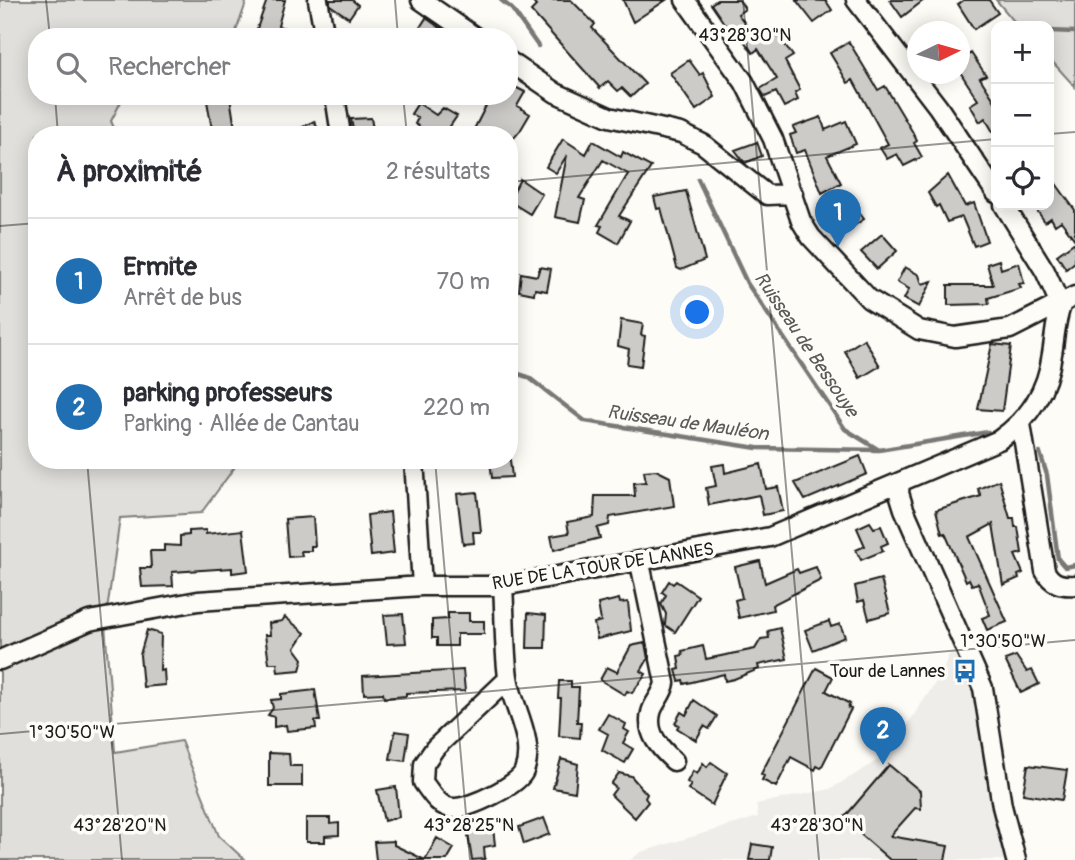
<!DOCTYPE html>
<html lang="fr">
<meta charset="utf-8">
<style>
:root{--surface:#fff;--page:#f2f2f3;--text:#2b2b33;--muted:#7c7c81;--line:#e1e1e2;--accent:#1f6fb2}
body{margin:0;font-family:Pangolin,sans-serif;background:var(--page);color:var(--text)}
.controls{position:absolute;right:21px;top:21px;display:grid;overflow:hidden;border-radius:14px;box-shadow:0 4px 18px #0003}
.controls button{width:63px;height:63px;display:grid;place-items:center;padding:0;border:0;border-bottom:2px solid var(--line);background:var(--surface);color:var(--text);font:35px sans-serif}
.compass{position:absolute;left:907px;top:21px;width:63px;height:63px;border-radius:50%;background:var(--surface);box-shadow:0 4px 18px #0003;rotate:85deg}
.you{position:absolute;left:698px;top:313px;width:24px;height:24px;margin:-18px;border:5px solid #fff;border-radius:50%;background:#1a73e8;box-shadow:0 0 0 10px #1a73e833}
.badge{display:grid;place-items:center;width:46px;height:46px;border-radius:50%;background:var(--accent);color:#fff;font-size:23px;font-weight:700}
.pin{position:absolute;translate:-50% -58px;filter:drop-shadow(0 2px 4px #0008)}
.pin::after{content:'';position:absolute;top:37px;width:24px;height:21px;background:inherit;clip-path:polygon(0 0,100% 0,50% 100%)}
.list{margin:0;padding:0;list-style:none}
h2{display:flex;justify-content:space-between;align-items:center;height:91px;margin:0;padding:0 28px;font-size:30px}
h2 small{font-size:23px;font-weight:400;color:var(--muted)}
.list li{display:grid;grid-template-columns:46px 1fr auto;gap:21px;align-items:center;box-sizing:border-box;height:126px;padding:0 28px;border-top:2px solid var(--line)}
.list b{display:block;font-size:26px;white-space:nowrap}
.list p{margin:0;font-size:23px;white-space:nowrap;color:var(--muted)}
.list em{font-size:23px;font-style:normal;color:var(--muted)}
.icon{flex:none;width:38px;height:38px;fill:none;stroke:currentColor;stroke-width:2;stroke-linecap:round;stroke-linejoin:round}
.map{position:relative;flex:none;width:1075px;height:860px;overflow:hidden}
.search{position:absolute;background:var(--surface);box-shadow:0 4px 18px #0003;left:28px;top:28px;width:490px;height:77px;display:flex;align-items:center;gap:18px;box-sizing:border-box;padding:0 24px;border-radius:28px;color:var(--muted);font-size:26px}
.panel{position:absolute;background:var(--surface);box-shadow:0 4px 18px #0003;left:28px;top:126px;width:490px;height:343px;border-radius:28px}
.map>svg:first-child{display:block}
.built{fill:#eeede9}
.green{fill:#e0dfdb;stroke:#7e7e7c;stroke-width:2}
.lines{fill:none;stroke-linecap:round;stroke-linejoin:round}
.stream{stroke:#797876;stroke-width:4.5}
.building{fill:#cccbc8;stroke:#1c1c1c;stroke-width:2}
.street-casing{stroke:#1c1c1c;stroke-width:23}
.street{stroke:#fdfcf7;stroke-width:18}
.ticks{fill:none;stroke:#1c1c1c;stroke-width:2;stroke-opacity:0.45}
.labels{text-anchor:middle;stroke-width:7;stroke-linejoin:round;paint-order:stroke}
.street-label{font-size:18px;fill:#1c1c1c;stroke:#fdfcf7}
.poi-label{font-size:18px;fill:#1c1c1c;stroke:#fdfcf7;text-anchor:end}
.water-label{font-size:19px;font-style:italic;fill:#5a5a58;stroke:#fdfcf7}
.ticks-label{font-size:18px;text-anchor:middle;fill:#1c1c1c;stroke:#fdfcf7;stroke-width:7;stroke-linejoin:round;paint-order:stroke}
</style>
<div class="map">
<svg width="1075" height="860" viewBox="0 0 1075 860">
<rect width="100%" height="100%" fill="#fdfcf7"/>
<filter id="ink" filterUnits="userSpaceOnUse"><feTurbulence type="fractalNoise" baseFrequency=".0143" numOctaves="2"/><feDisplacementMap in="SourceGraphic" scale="14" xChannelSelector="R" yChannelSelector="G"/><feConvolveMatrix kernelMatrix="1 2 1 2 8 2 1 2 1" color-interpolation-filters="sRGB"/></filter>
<g filter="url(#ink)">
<path class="built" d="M957,652L976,695L1007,860H630L641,852L758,817L756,804L830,789L854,775L878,760L899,737L942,673L949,654Z"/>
<path class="green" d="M0,0H247L234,37H37V96H124L111,121L117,135H37V460H240L201,513L120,518L105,625L115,752L181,741L219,836L245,860H0Z
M996,0H1075V87L1049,58V26H1018Z"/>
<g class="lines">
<path class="stream" d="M501,0L512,9L538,46
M1022,25L1027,26
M1049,31L1075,32
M698,179L747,283L845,429L879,450L988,432
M509,371L528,377L585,421L757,448L879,450
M1040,453L1047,475L1058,559L1065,567L1075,565"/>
</g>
<path class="building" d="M267,0H285L278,26L304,34L303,37H254Z
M330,0H352L358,5L349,18L330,5Z
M531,0H571L595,24L592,28L645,84L631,97L622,88L618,91L608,81L600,88L531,11L536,6Z
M623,0H666L633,22Z
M717,0H739L745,9L738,14L753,34L757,31L766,43L778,35L793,56L785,61L800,90L795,93L798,100L784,107L776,92L765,97L760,89L777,79L758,49L753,53L735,29L730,32L711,4Z
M796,0L826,1L832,10L814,23Z
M890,0H924L902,17Z
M964,0H989L998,13L974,29L958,4Z
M426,18L453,37H414Z
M849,42L878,90L885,86L912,131L917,141L914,143L922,157L904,166L897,154L887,159L880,148L888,144L853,80L848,83L830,53Z
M971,53L986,75L980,78L996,103V137L985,118L980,122L970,105L978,100L960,72V60Z
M689,60L700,75L703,73L715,97L696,110L670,73Z
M509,84L525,92L517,106L530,114L520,131L513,139L509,135H471L491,96H509Z
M230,97L236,135H213L207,101Z
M418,103L436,115L443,108L457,116L444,135H433L415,124L418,118L411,114Z
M821,117L825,130L846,121L856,144L827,156L841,183L822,193L805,150L796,153L790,135L796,133L793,127Z
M371,118L374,135H354L351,119Z
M314,121L321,135H288Z
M563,139L586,154L593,141L621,157L623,152L651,167L619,216L630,221L618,243L599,232L602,226L598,225L628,174L603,160L579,198L585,200L580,222L555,217L567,155L556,173L546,167Z
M757,142L762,156L745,163L735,150Z
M1049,174L1075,210V240L1061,221L1055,225L1051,218L1045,222L1033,205H1049Z
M948,175L965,206L974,203L987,241L974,246L962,217L947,222L939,205L936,207L928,193Z
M520,179L542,194L530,214L509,201Z
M686,191L705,260L681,270L677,268L661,208L657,209L654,197Z
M850,201L864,219L849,229L836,212Z
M882,234L897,251L877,269L861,252Z
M1075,242V262L1066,269L1057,255Z
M999,260L1001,269L1019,263L1024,283L1019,284L1021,288L988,298L989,304L948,305V285H993L987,264Z
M540,267L551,269L547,291L535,289L534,294L519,291L521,273L537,276Z
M905,267L919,275L922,284L932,281L919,307L904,299L909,289L897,282Z
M621,320L643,324L641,335L645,336L641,366L627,364L629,349L618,346Z
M864,339L880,366L860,378L845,351Z
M992,344L1011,346L1002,411L978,409Z
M860,456L867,474L805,500L795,483Z
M490,460H510L512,477L492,478Z
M724,464L725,473L761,464L766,489L778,487L783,511L763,515L759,495L709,505L706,488L716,486L712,466Z
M656,470L670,477L674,506L610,517L609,525L597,528L600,538L554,550L551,536L569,533L567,522L594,517L595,496H635L634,483L646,482L644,471Z
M999,480L1010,518H1014L1015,527H1018L1022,553L1015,555L1023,573L1018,575L1019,578L1003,585L993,524L969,537L1007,622L987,630L982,618L990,615L978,583L972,585L969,579L966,581L945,533L942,534L936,510L981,496L978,489Z
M477,492L481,532H473L474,543L463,544L457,494Z
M390,512L394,553L371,556L367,515Z
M313,517L315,546H311V551H301L302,556L288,557L285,519Z
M870,522L874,528L881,526L888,543L881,546L883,551L861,560L856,550L865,546L857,528Z
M206,530V534L243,530L248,571L232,573V568L172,572L173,586L142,587L140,568H151L150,551H164V545L180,546V536L189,535V531Z
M760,561L765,583L797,569L799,573L816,567L821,580L772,605L773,610L739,618L735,600L742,598L735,567Z
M881,579L890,613L869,619L864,600L858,602L855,586Z
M669,581L673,584L676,581L698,596L675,632L665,625L666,614L661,604L666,595L662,592Z
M619,599L620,603L628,602L631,631L597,639L594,623L601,621L598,604Z
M448,613H469V621H484V634H457V646H437V638H432V620L448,619Z
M528,613L546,615L545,648H527Z
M403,614L406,643L387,644L384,615Z
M285,617L305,633L295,648L303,659L300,670L278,672L277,663H269L265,635H270L269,623L282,621Z
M829,621L831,627L840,624L845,637L813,650L805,630Z
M780,628L787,659L758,665L759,669L734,679L725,681L724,674L684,684L683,680L679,681L676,670L680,669L678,656L683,655L682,651L703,646L706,659L755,649L761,639L769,638L768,631Z
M147,630L161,634L160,671L164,670L165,685L143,687L140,655Z
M645,643L648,659L641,671L646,674L632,693L627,691L625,695L600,680L607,667L617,672L631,646Z
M1016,656L1027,672L1032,670L1039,684L1021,693L1005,660Z
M816,668L833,677L826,691L850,704L848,708L851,709L821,768L817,766L815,770L791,757L776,787L762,780L764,776L761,774Z
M463,670L465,691L406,693V696L384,698L383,693L364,694L363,676Z
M559,681H571V687H579L577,722H581L580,738L559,736L561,698H558Z
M315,690L320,721H315L316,728L287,731L286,725L274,727V717L268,715L273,708L271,700L281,699V694Z
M694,700L717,716L709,729L704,726L696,740L677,728L679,725L675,723L681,712L686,715Z
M608,714L626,724L624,729L629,732L623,743L633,749L625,763L602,750L608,734L599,729Z
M395,731L409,733L405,761L390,759Z
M269,753L289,754L290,766H302V786H269Z
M561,759L578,764L575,792L553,788Z
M711,762L727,773L712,805L688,789L691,785L687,782L693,771L697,774L703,763L707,767Z
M889,765L920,791L921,809L915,808L890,836L948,846L945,860H890L843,819Z
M1028,765L1067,770L1062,800L1023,794Z
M619,773L631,776L647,794L645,798L648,802L635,818L611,795L616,788L611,784Z
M396,787L399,817L384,821L377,790Z
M306,818H330V824L339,823V835L325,836V842H306Z
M544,818L550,834L524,844L519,827Z
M493,828L495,845L484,847L485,859L472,860L467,829Z
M437,838L454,848L447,860H376L374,842L394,841V845L425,860Z
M752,844L772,847L770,860H749Z"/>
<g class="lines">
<g class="street-casing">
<path id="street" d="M318,0L325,37
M421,0L475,37
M685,0L744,82L773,139L801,221L811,237L869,299L919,330L955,337L1010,329L1075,296
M856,0L938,107L996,193
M509,61L556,93L609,117L681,133L703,144L767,195L793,194
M335,96L341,135
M1004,205L1045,271L1061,306
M1021,424L1045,571C1052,584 1061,586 1075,585
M414,460L422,586
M900,482L899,493L904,509L983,688L1002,806L1016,860
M640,563L665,683C663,695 653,703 651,713C646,734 660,748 674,761
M503,586C505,616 504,647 508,677C512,707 536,741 524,771C519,785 470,808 455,808C440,809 431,793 423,782L424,764L435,748L508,679
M0,660L89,621L198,601L422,586H503L770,537L999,440C1029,419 1047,392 1052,354C1055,337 1055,322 1061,306"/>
</g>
<use href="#street" class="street"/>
</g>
</g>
<path class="ticks" d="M46,0L50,37M395,0L398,37M743,0L819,860M55,96L58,135M403,96L407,135M1049,134L1075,132M509,182L996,139M0,226L37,223M87,460L122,860M435,460L470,860M0,734L1075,640"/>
<defs>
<g id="bus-bare" transform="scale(1.89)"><path d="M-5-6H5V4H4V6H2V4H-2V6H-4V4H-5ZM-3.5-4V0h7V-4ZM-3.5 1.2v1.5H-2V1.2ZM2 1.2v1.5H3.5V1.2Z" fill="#1f6fb2" stroke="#fdfcf7" stroke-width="2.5" paint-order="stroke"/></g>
</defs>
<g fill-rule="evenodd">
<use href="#bus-bare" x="965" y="671"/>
</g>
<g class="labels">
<g class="street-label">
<text transform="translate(603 566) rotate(-9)" y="6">RUE DE LA TOUR DE LANNES</text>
</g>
<g class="poi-label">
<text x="945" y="677">Tour de Lannes</text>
</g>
<g class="water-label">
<text transform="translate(807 344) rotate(56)" y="7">Ruisseau de Bessouye</text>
<text transform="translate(688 422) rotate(8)" y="7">Ruisseau de Mauléon</text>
</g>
</g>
<g class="ticks-label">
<text x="745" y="41">43°28'30"N</text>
<text x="1003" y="647">1°30'50"W</text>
<text x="72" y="738">1°30'50"W</text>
<text x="120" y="831">43°28'20"N</text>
<text x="469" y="831">43°28'25"N</text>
<text x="817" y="831">43°28'30"N</text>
</g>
</svg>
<div class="controls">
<button>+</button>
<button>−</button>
<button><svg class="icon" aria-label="locate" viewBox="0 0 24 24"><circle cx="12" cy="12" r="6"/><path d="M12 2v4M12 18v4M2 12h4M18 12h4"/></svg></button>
</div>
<svg class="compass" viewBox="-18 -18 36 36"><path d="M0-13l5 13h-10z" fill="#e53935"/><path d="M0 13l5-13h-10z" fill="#7c7c81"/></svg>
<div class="you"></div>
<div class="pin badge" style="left:838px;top:247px">1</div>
<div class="pin badge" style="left:883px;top:765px">2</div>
<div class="search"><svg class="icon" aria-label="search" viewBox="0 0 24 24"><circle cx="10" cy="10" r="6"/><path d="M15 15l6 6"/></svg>Rechercher</div>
<section class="panel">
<h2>À proximité<small>2 résultats</small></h2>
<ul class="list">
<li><span class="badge">1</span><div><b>Ermite</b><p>Arrêt de bus</p></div><em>70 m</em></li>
<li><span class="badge">2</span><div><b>parking professeurs</b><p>Parking · Allée de Cantau</p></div><em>220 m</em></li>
</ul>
</section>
</div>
